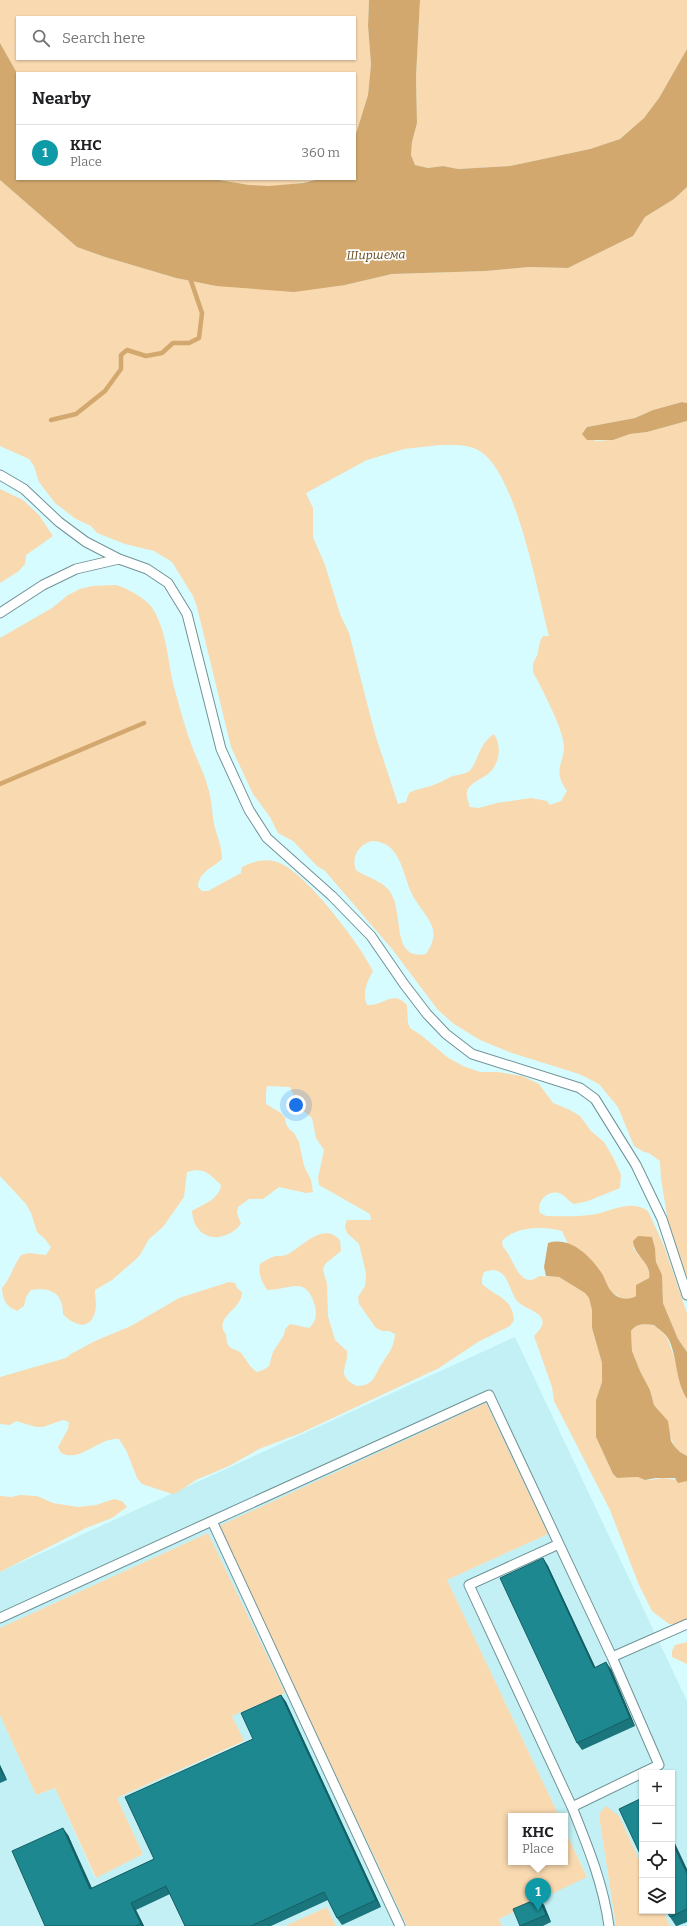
<!DOCTYPE html>
<meta charset="utf-8">
<style>
:root{--surface:#fff;--page:#f2f2f2;--text:#202124;--muted:#757577;--line:#e0e0e0;--accent:#8c5e04}
body{margin:0;font-family:Bitter,serif;background:var(--page);color:var(--text)}
.controls{position:absolute;right:12px;bottom:12px;display:grid;overflow:hidden;border-radius:0px;box-shadow:0 1px 3px #0004}
.controls button{width:36px;height:36px;display:grid;place-items:center;padding:0;border:0;border-bottom:1px solid var(--line);background:var(--surface);color:var(--text);font:20px sans-serif}
.you{position:absolute;left:296px;top:1105px;width:14px;height:14px;margin:-10px;border:3px solid #fff;border-radius:50%;background:#1a73e8;box-shadow:0 0 0 6px #1a73e833}
.badge{display:grid;place-items:center;width:26px;height:26px;border-radius:50%;background:var(--accent);color:#fff;font-size:13px;font-weight:700}
.pin{position:absolute;translate:-50% -33px;filter:drop-shadow(0 1px 2px #0008)}
.pin::after{content:'';position:absolute;top:21px;width:14px;height:12px;background:inherit;clip-path:polygon(0 0,100% 0,50% 100%)}
.popup{position:absolute;left:508px;top:1813px;width:60px;height:52px;box-sizing:border-box;display:grid;place-content:center;border-radius:0px;background:var(--surface);filter:drop-shadow(0 1px 3px #0005);font-size:13px;white-space:nowrap;color:var(--muted)}
.popup b{font-size:15px;color:var(--text)}
.popup::after{content:'';position:absolute;left:50%;top:100%;margin-left:-8px;border:8px solid transparent;border-top-color:var(--surface)}
.list{margin:0;padding:0;list-style:none}
h2{display:flex;justify-content:space-between;align-items:center;height:52px;margin:0;padding:0 16px;font-size:17px}
h2 small{font-size:13px;font-weight:400;color:var(--muted)}
.list li{display:grid;grid-template-columns:26px 1fr auto;gap:12px;align-items:center;box-sizing:border-box;height:56px;padding:0 16px;border-top:1px solid var(--line)}
.list b{display:block;font-size:15px;white-space:nowrap}
.list p{margin:0;font-size:13px;white-space:nowrap;color:var(--muted)}
.list em{font-size:13px;font-style:normal;color:var(--muted)}
.icon{flex:none;width:22px;height:22px;fill:none;stroke:currentColor;stroke-width:2;stroke-linecap:round;stroke-linejoin:round}
.map{position:relative;flex:none;width:687px;height:1926px;overflow:hidden}
.search{position:absolute;background:var(--surface);box-shadow:0 1px 3px #0004;left:16px;top:16px;width:340px;height:44px;display:flex;align-items:center;gap:10px;box-sizing:border-box;padding:0 14px;border-radius:0px;color:var(--muted);font-size:15px}
.panel{position:absolute;background:var(--surface);box-shadow:0 1px 3px #0004;left:16px;top:72px;width:340px;height:108px;border-radius:0px}
.map>svg:first-child{display:block}
.built{fill:#c2f0f4}
.green{fill:#f9d9af;fill-rule:evenodd}
.water{fill:#d2a86e}
.lines{fill:none;stroke-linecap:round;stroke-linejoin:round}
.stream{stroke:#d2a86e;stroke-width:4.5}
.lane-casing{stroke:#719396;stroke-width:11}
.lane{stroke:#fff;stroke-width:9}
.wall{fill:#1a757c}
.shaded-wall{fill:#155f65}
.building{fill:#1e8890;stroke:#155f65}
.labels{text-anchor:middle;stroke-width:3.5;stroke-linejoin:round;paint-order:stroke}
.water-label{font-size:12px;font-style:italic;fill:#624518;stroke:#fff}
</style>
<div class="map">
<svg width="687" height="1926" viewBox="0 0 687 1926">
<rect width="100%" height="100%" fill="#d7fcff"/>
<path class="built" d="M515,1337L687,1701V1926H670L663,1911H672V1773H642V1866L619,1816L600,1822L616,1926H502L499,1919L587,1876L565,1830V1816H559L447,1580L548,1534L220,1526L407,1926H336L327,1907L285,1926H0V1715L36,1795L55,1788L95,1878L143,1854L117,1798L244,1742L232,1716L285,1693L208,1533L0,1628V1572Z"/>
<path class="green" d="M0,0H369L368,26L371,64L368,95L355,137V73H17L0,43ZM17,17H355V59H17Z
M420,0H687V49L659,98L644,118L620,139L590,149L510,166L458,169L443,166L428,168L415,165L411,155L412,142L417,123L416,77Z
M213,179H319C297,184 274,188 251,186C238,184 226,180 213,179Z
M0,180L77,247L105,257L176,278L216,286L345,285L392,274L486,271L529,267L568,268L633,236L645,217L674,199L687,187V403L682,402L653,410L635,418L587,427L582,434L596,441L613,440L630,434L647,432L687,421V1277L668,1221L661,1179L660,1161L649,1153L644,1152L634,1146L618,1107L599,1084L579,1074L512,1053L480,1040L454,1024L438,1010L392,949L325,871L317,866L293,841L278,833L270,817L253,794L231,747L197,607L193,596L172,562L154,551L125,544L97,533L91,526L76,519L55,503L39,482L34,466L29,459L0,446ZM440,445C451,445 466,444 476,449C516,466 538,596 549,636H543C539,642 539,646 538,653C536,659 532,662 533,670C533,674 537,679 539,683C547,700 557,718 562,736C570,761 549,766 567,791L561,801L550,805L547,801L531,798L497,803L479,808L470,807C468,801 465,794 468,789C473,781 482,779 488,774C500,764 502,746 494,734C476,746 479,764 468,772C464,774 457,775 453,776C447,778 442,782 436,784C427,788 418,788 409,793L406,802L398,804L375,734L349,633L340,614L325,565L313,537V508L306,493L367,460L404,449ZM371,841C401,841 402,873 412,894C423,916 445,927 426,954C389,961 406,910 388,889C380,880 366,877 356,870C351,857 358,846 371,841Z
M0,489L23,500L39,515L53,536L26,555L25,564L19,571L0,583Z
M116,585C127,588 147,599 153,609C169,636 167,665 176,694C181,712 186,731 193,749C198,762 205,775 208,788C212,800 212,812 214,824C217,837 222,846 222,859C212,869 199,871 198,887L202,891H208L241,873L242,867C252,862 265,858 277,862C304,870 360,944 373,971C367,982 362,992 367,1005C383,1007 392,989 407,1005L408,1023L410,1028L421,1035L447,1057L463,1066L480,1072H498L522,1076L539,1084L553,1103L570,1110L580,1116L591,1131L604,1142L614,1159L621,1175L620,1188L588,1201L574,1204C568,1201 565,1195 559,1193C547,1190 536,1202 540,1213L546,1216C561,1216 576,1217 590,1215C609,1213 630,1198 648,1211L664,1246L687,1313V1352L678,1339L663,1303L662,1283L656,1262L655,1248L652,1237L633,1247C639,1258 651,1265 649,1278L636,1285V1296L630,1299H623L611,1292L601,1273L581,1250L568,1244L562,1231C543,1226 516,1226 502,1241L503,1247C513,1255 519,1292 539,1276L559,1277L585,1293L589,1298L592,1310V1328L602,1363V1382L596,1400V1437L613,1474L617,1478L639,1477L645,1480H651L662,1478L687,1481V1619L676,1624H669L652,1611L639,1585L610,1510L554,1401L552,1387L534,1336C558,1313 525,1311 517,1301C508,1289 508,1263 484,1272L482,1278V1284C496,1297 512,1297 514,1320L510,1326L478,1342L439,1368L301,1433L259,1449L229,1466L196,1480L178,1492L172,1494L142,1484L137,1478L127,1452L119,1439C98,1437 81,1463 61,1453L58,1447L68,1429L69,1422L63,1420L43,1427H36L16,1421L10,1425L0,1424V1377L66,1358L71,1354L95,1341L131,1326L179,1298L229,1282L235,1283L237,1288L242,1292C242,1309 219,1314 223,1330C224,1332 226,1333 226,1335C227,1340 226,1343 230,1347C233,1350 238,1350 241,1353C247,1360 249,1367 257,1372L263,1370L269,1366L273,1352L284,1335L285,1329L290,1324L309,1328C316,1322 317,1315 315,1306C306,1274 290,1290 267,1290C262,1281 258,1275 260,1264C265,1261 270,1257 277,1256C280,1256 283,1256 286,1255C303,1247 322,1221 340,1240L341,1251L325,1264L323,1270L327,1284L328,1316L335,1340L347,1351C349,1366 334,1375 357,1386C374,1386 374,1376 381,1365C388,1354 394,1348 395,1334L389,1331H382L376,1328L359,1304L358,1297L365,1286L366,1273L359,1244L347,1233L345,1226L347,1220H371L370,1214L319,1185L318,1178L324,1150L316,1138L312,1118L300,1108L290,1087L267,1086L266,1092V1104L281,1113L285,1118L286,1124L289,1129L294,1133L299,1142L304,1166L311,1180L313,1192L306,1193L279,1187L263,1199H249L238,1207L237,1213L241,1224C224,1245 194,1241 192,1211C203,1204 220,1199 221,1185C209,1174 205,1167 187,1172L184,1197L163,1227L149,1239L140,1255L134,1261L112,1280L95,1290C95,1297 97,1305 95,1312C90,1332 73,1325 63,1314C63,1293 51,1287 31,1290L26,1297L24,1306L17,1311C6,1306 3,1301 2,1288C11,1278 13,1266 21,1255L29,1253L46,1255L51,1247L45,1239L37,1232L31,1213L26,1204L0,1176V638L52,608L68,595L80,589L92,586Z
M641,1324L654,1325L667,1337L675,1360L682,1391L687,1399V1456L680,1452L675,1447L659,1410L654,1405L650,1390L640,1371L632,1351L631,1331L635,1326Z
M486,1403L548,1534L447,1580L559,1816H511V1862H565V1830L587,1877L499,1919L502,1926H407L219,1526Z
M20,1495L37,1496L53,1503L78,1507L96,1505L114,1499L122,1501L127,1507L112,1518L86,1528L0,1572V1496L11,1497Z
M208,1533L285,1693L232,1716L244,1741L117,1798L143,1854L96,1878L55,1788L36,1795L0,1715V1628Z
M687,1642V1664L672,1657V1651L675,1645Z
M606,1806L619,1816L642,1866V1911H663L670,1926H616L600,1822L599,1814Z
M327,1907L336,1926H285Z"/>
<path class="water" d="M369,0H420L416,77L417,123L412,142L411,155L415,165L428,168L443,166L458,169L510,166L590,149L620,139L644,118L659,98L687,49V187L674,199L645,217L633,236L568,268L529,267L486,271L392,274L345,285L294,292L216,286L176,278L105,257L77,247L0,180V43L17,73V179H213L249,185L269,186L303,183L319,179H355V137L368,95L371,64L368,26Z
M682,402L687,403V421L647,432L630,434L613,440H587L582,434L587,427L635,418L653,410Z
M638,1236L652,1237L655,1248L656,1262L662,1275L663,1303L678,1339L687,1352V1399C675,1381 678,1357 668,1338C665,1333 658,1329 654,1325C644,1324 637,1323 631,1331L632,1351L640,1371L650,1390L654,1405L668,1421L671,1441L675,1447L680,1452L687,1456V1481L678,1483L675,1478H656L645,1480L638,1477L617,1478L613,1474L596,1437V1400L602,1382V1363L592,1328V1310L589,1298L585,1293L559,1277L546,1276L544,1267L548,1243C570,1236 589,1255 601,1272C605,1278 607,1286 611,1291C617,1299 628,1301 636,1296V1285L649,1278C652,1263 634,1256 633,1241Z"/>
<g class="lines">
<path class="stream" d="M51,420L76,414L105,391L121,369V355L127,350L146,356L162,353L173,343H189L199,338L202,313L189,275
M0,784L144,723"/>
<g class="lane-casing">
<path id="lane" d="M0,475L24,489L59,522L86,542L119,559L147,569L168,583L187,614L221,749L249,810L267,838L332,896L371,936L404,984L427,1014L446,1034L472,1054L580,1088L595,1099L636,1165L662,1219L687,1295
M0,613L43,585L76,569L119,559
M212,1521L489,1395L612,1657L659,1765L642,1773
M559,1544L469,1585L572,1807
M0,1618L212,1521L400,1926
M612,1657L687,1624
M609,1926C603,1883 588,1847 572,1807L642,1773"/>
</g>
<use href="#lane" class="lane"/>
</g>
<path class="wall" d="M543,1558L548,1566L595,1667L611,1669L635,1726L582,1750L577,1743Z
M281,1695L286,1702L381,1907L342,1925L337,1918L328,1900L271,1926H185L170,1894L136,1910L144,1926H45L68,1835L92,1888L154,1859L253,1739Z
M0,1765L7,1780L0,1783Z
M687,1869V1922L677,1926H676L670,1917Z
M544,1905L551,1922L543,1926H520Z"/>
<path class="shaded-wall" d="M543,1558L548,1566L599,1675L594,1668Z
M606,1662L611,1669L635,1726L630,1718Z
M281,1695L286,1702L381,1907L376,1900Z
M0,1765L7,1780L2,1773L0,1769Z
M63,1828L68,1835L95,1896L90,1889Z
M672,1837L687,1869V1874L672,1842Z
M539,1898L544,1905L551,1922L546,1915Z
M131,1903L136,1910L144,1926H142L141,1924Z"/>
<path class="building" d="M543,1558L594,1668L606,1662L630,1718L577,1743L500,1578Z
M281,1695L376,1900L337,1918L324,1892L251,1926H185L166,1886L131,1903L141,1924L135,1926H45L12,1851L63,1828L90,1889L154,1859L125,1797L253,1739L241,1713Z
M642,1798V1858L619,1809Z
M672,1842L687,1874V1909L670,1917L667,1911H672Z
M539,1898L546,1915L520,1926L513,1909Z"/>
<g class="labels">
<g class="water-label">
<text transform="translate(376 255) rotate(-1)" y="4">Ширшема</text>
</g>
</g>
</svg>
<div class="controls">
<button>+</button>
<button>−</button>
<button><svg class="icon" aria-label="locate" viewBox="0 0 24 24"><circle cx="12" cy="12" r="6"/><path d="M12 2v4M12 18v4M2 12h4M18 12h4"/></svg></button>
<button><svg class="icon" aria-label="layers" viewBox="0 0 24 24"><path d="M12 4l9 5-9 5-9-5zM3 14l9 5 9-5"/></svg></button>
</div>
<div class="you"></div>
<div class="pin badge" style="left:538px;top:1911px;background:#0f9aa8">1</div>
<div class="popup"><b>КНС</b>Place</div>
<div class="search"><svg class="icon" aria-label="search" viewBox="0 0 24 24"><circle cx="10" cy="10" r="6"/><path d="M15 15l6 6"/></svg>Search here</div>
<section class="panel">
<h2>Nearby<small></small></h2>
<ul class="list">
<li><span class="badge" style="background:#0f9aa8">1</span><div><b>КНС</b><p>Place</p></div><em>360 m</em></li>
</ul>
</section>
</div>
